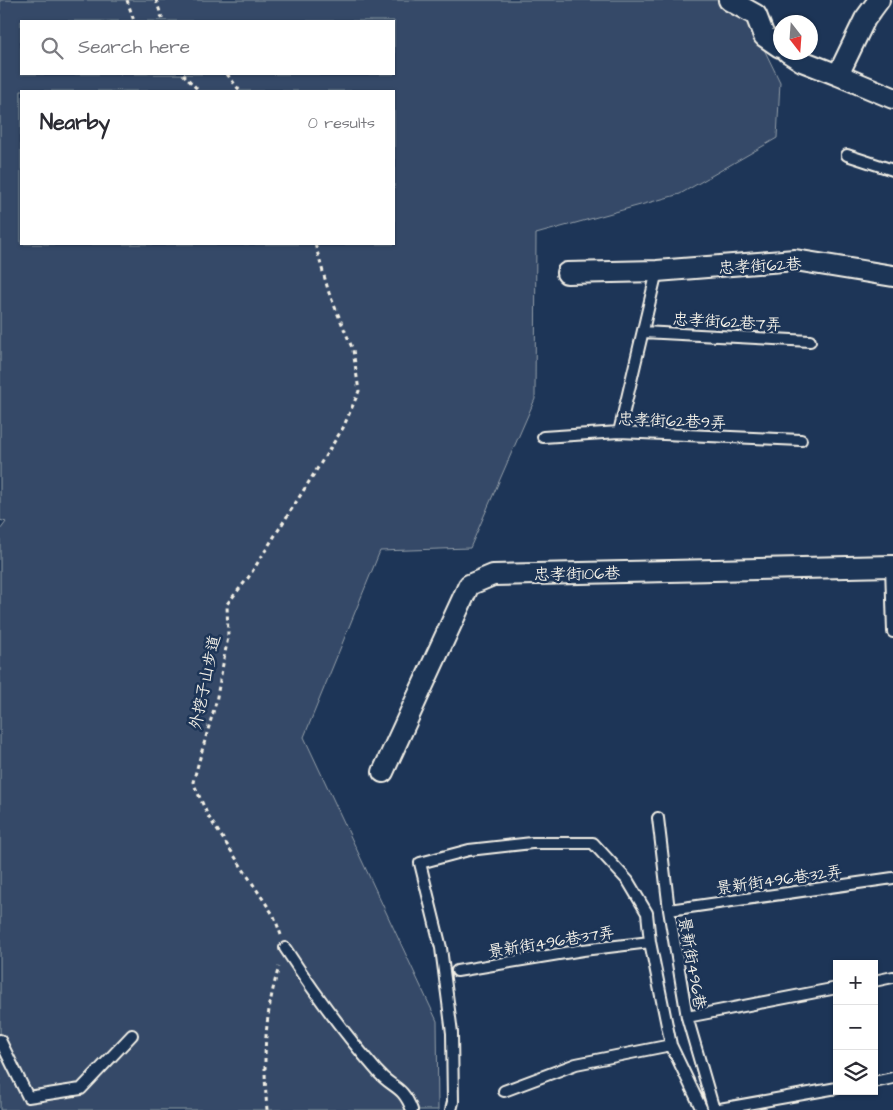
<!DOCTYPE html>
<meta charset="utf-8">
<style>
:root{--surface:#fff;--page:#f7f7f7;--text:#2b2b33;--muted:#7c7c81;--line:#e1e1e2}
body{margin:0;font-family:"Architects Daughter","LXGW WenKai TC",sans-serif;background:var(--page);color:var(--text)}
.controls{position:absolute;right:15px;bottom:15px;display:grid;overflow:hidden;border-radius:0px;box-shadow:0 1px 4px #0004}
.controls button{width:45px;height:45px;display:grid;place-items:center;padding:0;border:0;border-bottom:1px solid var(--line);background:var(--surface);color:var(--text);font:25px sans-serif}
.compass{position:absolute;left:773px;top:15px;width:45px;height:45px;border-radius:50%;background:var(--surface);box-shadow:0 1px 4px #0004;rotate:163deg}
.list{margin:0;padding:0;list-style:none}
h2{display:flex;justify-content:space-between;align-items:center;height:65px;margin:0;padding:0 20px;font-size:21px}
h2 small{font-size:16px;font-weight:400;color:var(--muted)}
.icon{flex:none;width:28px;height:28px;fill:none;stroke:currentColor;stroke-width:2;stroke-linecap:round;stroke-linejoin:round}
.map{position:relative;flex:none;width:893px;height:1110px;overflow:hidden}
.search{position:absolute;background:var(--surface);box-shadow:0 1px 4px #0004;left:20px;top:20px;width:375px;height:55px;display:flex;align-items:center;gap:12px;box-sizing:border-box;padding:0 18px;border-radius:0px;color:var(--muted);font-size:19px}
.panel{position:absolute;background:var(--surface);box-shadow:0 1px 4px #0004;left:20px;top:90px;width:375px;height:155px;border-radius:0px}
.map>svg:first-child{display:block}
.green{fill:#354a67;stroke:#949ea8;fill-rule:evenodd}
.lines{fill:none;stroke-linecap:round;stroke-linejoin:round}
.service-casing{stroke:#f4f1e8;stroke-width:14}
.minor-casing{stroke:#f4f1e8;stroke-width:24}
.path{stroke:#f4f1e8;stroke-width:3;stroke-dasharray:4 4;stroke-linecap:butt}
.service{stroke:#1d3557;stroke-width:10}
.minor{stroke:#1d3557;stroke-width:20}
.labels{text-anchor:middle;stroke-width:5;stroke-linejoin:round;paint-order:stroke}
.street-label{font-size:16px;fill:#f4f1e8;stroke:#1d3557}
</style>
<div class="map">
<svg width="893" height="1110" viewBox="0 0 893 1110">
<rect width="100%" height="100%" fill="#1d3557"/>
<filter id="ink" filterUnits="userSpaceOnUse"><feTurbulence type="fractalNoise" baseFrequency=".02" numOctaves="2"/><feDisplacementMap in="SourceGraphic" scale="10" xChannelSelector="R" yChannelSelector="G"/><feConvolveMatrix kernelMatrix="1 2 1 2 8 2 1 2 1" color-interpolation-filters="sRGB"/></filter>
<g filter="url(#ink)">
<path class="green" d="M0,0H729L743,6L780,82L777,138L680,194L536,234L535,399L470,548L380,551L304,737L437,1021L438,1110H0V530L6,522L0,520ZM21,21H394V74H21ZM21,91H394V244H21Z"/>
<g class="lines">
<g class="service-casing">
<path id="service" d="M847,155L893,170
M643,332L810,341
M619,432L657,271
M543,437L619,432L801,440
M891,565L893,632
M658,818L669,910L687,1017L714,1110L837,1088
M669,910L893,878
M285,948C313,991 343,1032 377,1071C392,1089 402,1084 412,1110
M457,971L583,950L650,942
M874,981L893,977
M687,1017L837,988
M0,1040L28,1097L81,1089L132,1035
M874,1082L893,1078
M504,1091L576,1064L671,1045
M451,1110L453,1102L452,1033L441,948L420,863L469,850L532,843H593L628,881L647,913L650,942L671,1045L702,1110"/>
</g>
<g class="minor-casing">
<path id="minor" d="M729,0L756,15L764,36L780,47
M879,0L865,19L838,75L893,98
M788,52L802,61L838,75
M567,273L657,271L795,260L893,276
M383,772L469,585L493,575L893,566"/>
</g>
<path class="path" d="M127,0L134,21
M156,0L163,21
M183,74L199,91
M227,74L240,91
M281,935L274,916L208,816L193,782L216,702L228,637L227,604L248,578L343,428L359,391L353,350L329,293L315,244
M267,1110C263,1060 264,1015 279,967"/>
<use href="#service" class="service"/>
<use href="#minor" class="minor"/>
</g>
</g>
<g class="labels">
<g class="street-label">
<text transform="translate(760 265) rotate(-3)" y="6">忠孝街62巷</text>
<text transform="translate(727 321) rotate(3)" y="6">忠孝街62巷7弄</text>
<text transform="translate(672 420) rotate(2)" y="6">忠孝街62巷9弄</text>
<text transform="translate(577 573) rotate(-1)" y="6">忠孝街106巷</text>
<text transform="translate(204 682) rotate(-78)" y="6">外挖子山步道</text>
<text transform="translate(779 879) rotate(-8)" y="6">景新街496巷32弄</text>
<text transform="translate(551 941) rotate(-9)" y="6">景新街496巷37弄</text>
<text transform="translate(693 963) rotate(80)" y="6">景新街496巷</text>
</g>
</g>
</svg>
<div class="controls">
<button>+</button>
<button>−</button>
<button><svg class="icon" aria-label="layers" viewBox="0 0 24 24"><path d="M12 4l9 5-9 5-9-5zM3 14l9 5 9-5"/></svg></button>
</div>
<svg class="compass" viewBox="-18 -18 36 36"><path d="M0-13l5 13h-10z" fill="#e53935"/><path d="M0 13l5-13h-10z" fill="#7c7c81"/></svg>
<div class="search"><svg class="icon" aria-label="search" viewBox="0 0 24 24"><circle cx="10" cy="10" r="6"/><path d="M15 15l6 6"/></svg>Search here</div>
<section class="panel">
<h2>Nearby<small>0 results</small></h2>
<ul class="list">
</ul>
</section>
</div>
